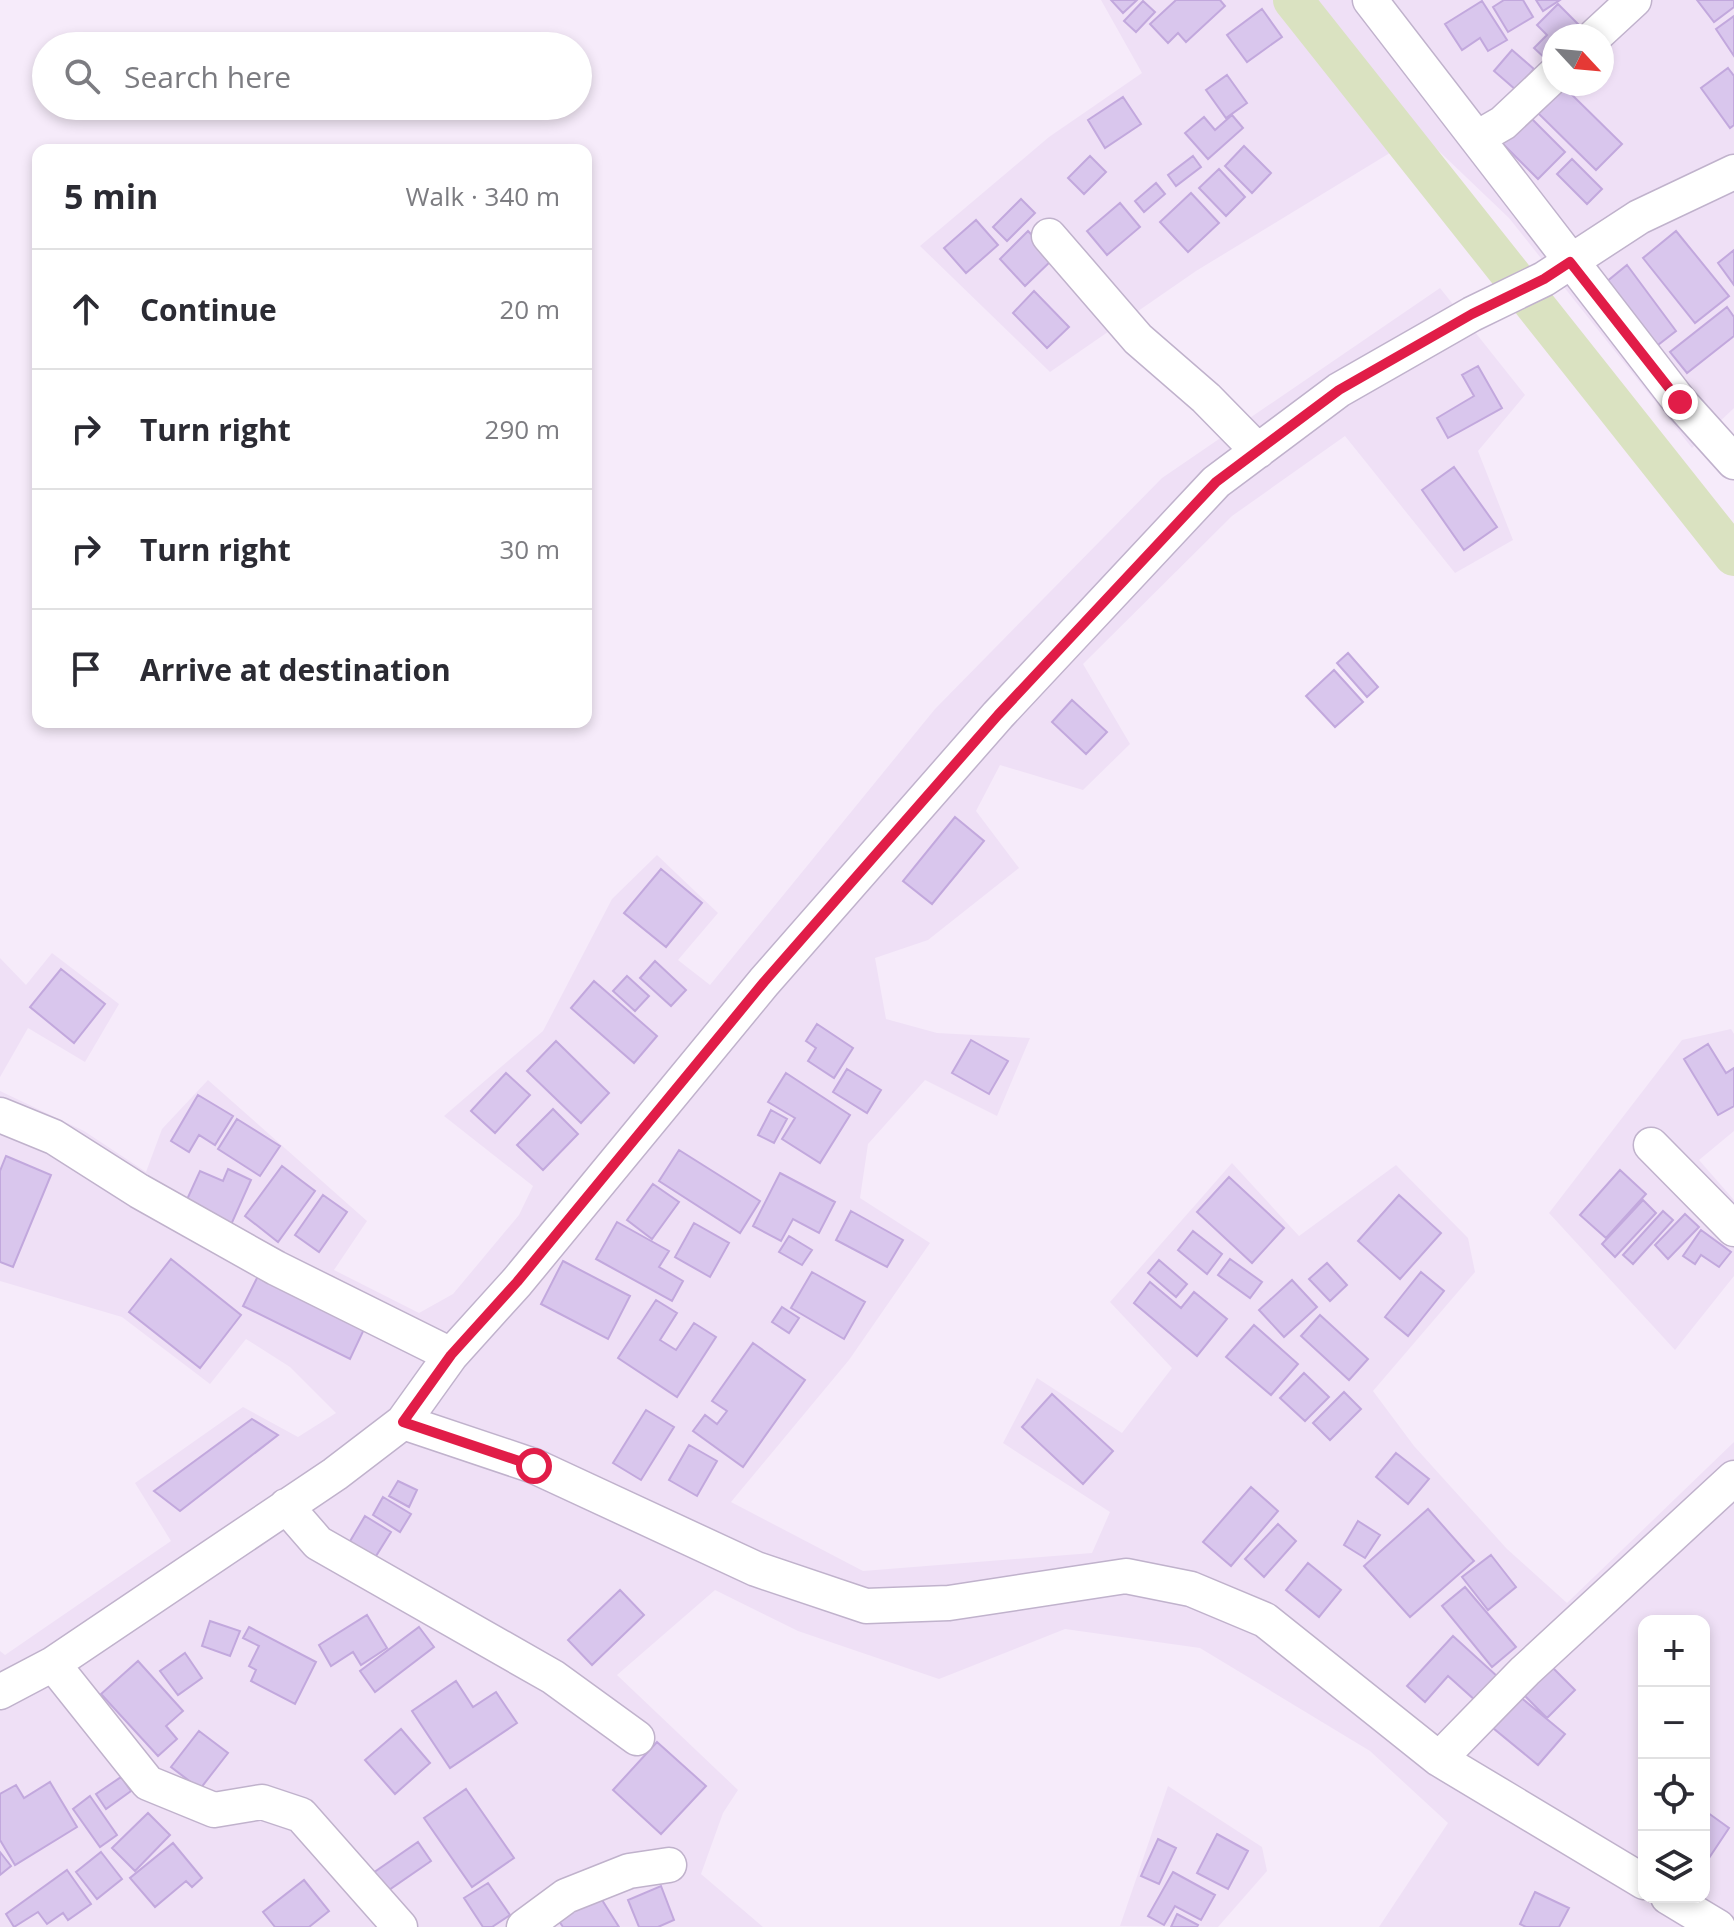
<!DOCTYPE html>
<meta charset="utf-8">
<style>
:root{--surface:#fff;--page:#f2f2f3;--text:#2b2b33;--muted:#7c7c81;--line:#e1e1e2}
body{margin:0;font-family:"Open Sans",sans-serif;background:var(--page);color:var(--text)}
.controls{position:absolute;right:24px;bottom:24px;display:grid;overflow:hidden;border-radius:16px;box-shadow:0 4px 12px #0003}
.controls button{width:72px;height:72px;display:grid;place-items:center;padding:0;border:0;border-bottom:2px solid var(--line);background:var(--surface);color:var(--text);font:40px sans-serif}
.compass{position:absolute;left:1542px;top:24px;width:72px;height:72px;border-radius:50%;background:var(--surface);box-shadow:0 4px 12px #0003;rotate:116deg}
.stop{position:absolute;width:24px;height:24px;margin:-18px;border:6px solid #e11d48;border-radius:50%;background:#fff}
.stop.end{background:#e11d48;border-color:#fff;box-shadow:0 2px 8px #0008}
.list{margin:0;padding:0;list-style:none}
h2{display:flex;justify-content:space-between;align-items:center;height:104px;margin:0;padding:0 32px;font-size:34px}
h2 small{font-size:26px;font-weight:400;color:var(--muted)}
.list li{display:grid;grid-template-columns:52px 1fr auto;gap:24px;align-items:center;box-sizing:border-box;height:120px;padding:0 32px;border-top:2px solid var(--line)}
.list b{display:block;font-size:30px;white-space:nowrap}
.list em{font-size:26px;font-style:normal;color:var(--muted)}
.icon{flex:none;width:44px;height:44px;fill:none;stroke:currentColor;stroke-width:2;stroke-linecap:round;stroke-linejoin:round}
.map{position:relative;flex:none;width:1734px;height:1927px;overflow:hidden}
.search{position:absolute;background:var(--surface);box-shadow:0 4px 12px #0003;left:32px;top:32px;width:560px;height:88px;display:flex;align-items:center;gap:20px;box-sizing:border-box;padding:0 28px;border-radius:44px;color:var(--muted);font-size:30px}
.panel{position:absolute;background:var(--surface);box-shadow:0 4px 12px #0003;left:32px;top:144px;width:560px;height:584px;border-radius:16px}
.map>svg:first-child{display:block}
.residential{fill:#efe0f6;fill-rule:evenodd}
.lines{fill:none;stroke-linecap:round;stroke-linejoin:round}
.canal{stroke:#dae2c1;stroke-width:40}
.building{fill:#d9c6ed;stroke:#c2a8dd;stroke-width:2}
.street-casing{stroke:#c0b2cc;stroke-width:37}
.street{stroke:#fff;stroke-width:34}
.route{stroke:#e11d48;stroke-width:10}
</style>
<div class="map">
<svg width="1734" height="1927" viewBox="0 0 1734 1927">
<rect width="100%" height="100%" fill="#f6ebfa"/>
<path class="residential" d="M1101,0H1734V408L1692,448L1509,218L1421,134L1196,271L1050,372L920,246L1049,137L1142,73ZM1554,36H1602V84H1554Z
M1440,288L1525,395L1478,451L1513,540L1455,573L1345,436L1232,516L1083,664L1130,744L1083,790L1000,765L976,811L1019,868L928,940L875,958L886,1019L937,1033L1030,1038L997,1116L925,1080L868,1144L860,1198L930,1243L849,1360L731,1502L863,1571L1092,1553L1110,1512L1003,1443L1037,1378L1122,1433L1172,1368L1110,1302L1232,1163L1299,1236L1396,1165L1468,1238L1475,1272L1373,1391L1414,1446L1507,1549L1567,1603L1734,1442V1927H1379L1448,1823L1370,1751L1200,1648L1065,1629L939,1679L798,1631L715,1590L617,1675L738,1790L723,1813L701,1874L763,1927H0V1651L5,1655L171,1541L135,1483L243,1407L298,1437L336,1413L290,1367L246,1339L210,1384L122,1317L0,1281V1091L84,1131L146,1172L162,1129L208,1080L367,1221L334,1270L419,1313L453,1294L519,1215L533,1186L444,1116L543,1031L612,899L657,855L718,913L678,960L710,985L935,709L1162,478ZM1644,1621H1704V1897H1644Z
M52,953L119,1004L85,1062L28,1028L0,1077V958L26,985Z
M1731,1029L1734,1034V1131L1699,1160L1734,1200V1276L1675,1350L1549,1213L1682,1040Z
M1168,1786L1262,1847L1267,1871L1218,1927L1120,1926Z"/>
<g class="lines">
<path class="canal" d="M1293,0L1734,556"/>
</g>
<path class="building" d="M1111,0H1137L1123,13Z
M1176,0H1220L1225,6L1186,42L1178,33L1168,43L1150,24Z
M1504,0H1523L1533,17L1508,32L1493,7Z
M1536,0H1560L1543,11Z
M1697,0H1734V7L1714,22Z
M1143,1L1155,12L1136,32L1124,21Z
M1482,1L1507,40L1488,51L1480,38L1462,50L1445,24Z
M1558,4L1581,27L1572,36H1554V54L1548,61L1534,48L1547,35L1537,25Z
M1262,9L1282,37L1247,62L1227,35Z
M1734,16V56L1716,29Z
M1512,50L1534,69L1516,90L1494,71Z
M1728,68L1734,76V125L1730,128L1701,88Z
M1227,75L1247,103L1226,118L1206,90Z
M1564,87L1622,144L1596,170L1538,113Z
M1123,97L1141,124L1105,148L1088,120Z
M1525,112L1565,152L1538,179L1498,139Z
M1232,115L1243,128L1208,159L1185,133L1204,117L1215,130Z
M1244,146L1271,173L1252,193L1225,166Z
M1090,156L1106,172L1084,194L1068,178Z
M1193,156L1201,167L1176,186L1168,175Z
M1572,159L1602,189L1587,204L1557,174Z
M1219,169L1245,197L1226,216L1199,188Z
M1156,183L1165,194L1144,212L1135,201Z
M1191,193L1219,223L1188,252L1160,222Z
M1021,199L1035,213L1007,241L993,227Z
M1120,203L1140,227L1107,255L1087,231Z
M976,220L998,245L966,273L944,248Z
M1028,231L1054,258L1025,286L1000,259Z
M1676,231L1729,296L1695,323L1643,258Z
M1734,250V285L1718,263Z
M1627,265L1676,331L1654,348L1605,283Z
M1034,291L1069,327L1047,348L1013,313Z
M1727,307L1734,317V336L1687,373L1670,352Z
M1478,366L1502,408L1448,438L1437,418L1474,396L1462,375Z
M1454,467L1497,527L1464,550L1422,490Z
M1348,653L1378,687L1367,697L1337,663Z
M1334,670L1363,702L1335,727L1306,696Z
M1072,700L1107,732L1086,754L1052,722Z
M955,817L984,841L932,904L903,881Z
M661,869L702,903L666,947L624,913Z
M655,961L686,990L671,1006L640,978Z
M61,969L105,1004L74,1043L30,1007Z
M627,976L649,996L635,1011L613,991Z
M594,981L657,1036L634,1063L571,1008Z
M817,1024L853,1048L834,1078L808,1061L816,1048L806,1041Z
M971,1040L1008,1061L989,1094L952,1073Z
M556,1041L609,1093L581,1123L527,1071Z
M1708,1044L1726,1073L1734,1068V1106L1718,1115L1684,1059Z
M847,1069L881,1090L867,1113L833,1092Z
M506,1073L530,1095L495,1133L471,1111Z
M786,1073L850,1115L820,1163L782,1139L795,1118L768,1102Z
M198,1095L233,1116L215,1145L199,1135L189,1152L171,1141Z
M553,1109L578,1134L543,1170L517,1145Z
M771,1110L787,1119L774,1143L758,1135Z
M237,1119L280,1146L260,1176L218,1149Z
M679,1150L760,1201L740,1233L659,1181Z
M6,1156L51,1175L13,1267L0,1262V1171Z
M282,1166L315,1191L278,1242L245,1216Z
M228,1169L251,1180L230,1227L184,1206L200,1171L223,1181Z
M1620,1170L1646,1194L1606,1238L1580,1215Z
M780,1173L835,1202L819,1233L793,1219L781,1241L753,1226Z
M1229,1177L1284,1228L1252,1263L1197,1212Z
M653,1184L679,1202L652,1239L627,1220Z
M323,1195L347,1212L319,1252L295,1235Z
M1399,1195L1441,1233L1400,1279L1358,1241Z
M1643,1200L1656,1213L1615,1257L1602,1244Z
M851,1211L903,1240L887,1267L836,1240Z
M1663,1211L1673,1220L1633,1264L1623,1255Z
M1685,1214L1699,1227L1668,1259L1655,1245Z
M617,1222L669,1251L659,1267L683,1281L672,1301L596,1259Z
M694,1223L729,1243L710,1277L675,1257Z
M1701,1230L1731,1252L1719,1267L1701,1255L1695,1264L1683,1256Z
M1193,1231L1222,1254L1207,1274L1178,1250Z
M789,1236L812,1250L802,1265L779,1252Z
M171,1259L241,1315L200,1368L129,1312Z
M1230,1259L1262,1282L1250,1298L1218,1275Z
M1159,1260L1187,1284L1176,1297L1148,1273Z
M563,1261L630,1296L608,1339L541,1304Z
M1327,1263L1347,1285L1330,1301L1309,1279Z
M261,1270L367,1323L350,1359L243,1306Z
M812,1272L865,1302L844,1339L791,1308Z
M1421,1272L1444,1291L1408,1336L1385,1317Z
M1292,1280L1317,1307L1284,1337L1259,1310Z
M1150,1282L1181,1308L1194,1292L1227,1319L1197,1356L1134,1303Z
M656,1300L677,1313L660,1340L676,1350L694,1323L716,1337L677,1397L618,1358Z
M782,1307L799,1318L789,1333L772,1322Z
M1320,1315L1368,1359L1349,1380L1301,1336Z
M1254,1325L1298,1364L1271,1395L1226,1357Z
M753,1343L805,1380L743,1467L693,1431L705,1415L717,1424L727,1411L712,1401Z
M1304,1373L1329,1397L1305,1421L1280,1398Z
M1344,1392L1361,1409L1330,1440L1313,1423Z
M1052,1394L1113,1451L1083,1484L1022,1427Z
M646,1410L674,1427L641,1480L613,1463Z
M252,1419L278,1435L180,1511L154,1491Z
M689,1445L717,1461L697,1496L669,1480Z
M1396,1453L1429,1479L1408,1504L1376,1477Z
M398,1481L417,1490L409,1507L389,1496Z
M1251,1487L1278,1511L1231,1566L1203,1542Z
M383,1497L411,1514L400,1532L373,1515Z
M1428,1509L1474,1561L1410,1617L1364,1566Z
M365,1516L391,1532L371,1564L346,1548Z
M1358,1521L1380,1535L1365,1558L1344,1545Z
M1278,1524L1296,1541L1264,1577L1245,1559Z
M1491,1555L1516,1587L1488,1610L1462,1577Z
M1308,1563L1341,1590L1319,1617L1286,1590Z
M1465,1587L1516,1647L1492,1667L1442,1606Z
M620,1590L644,1615L592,1665L568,1640Z
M367,1615L387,1648L361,1665L353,1652L331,1666L319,1645Z
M210,1621L240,1631L230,1656L202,1646Z
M249,1627L316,1662L295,1704L251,1681L256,1670L249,1666L259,1646L243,1638Z
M419,1627L434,1647L375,1692L360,1671Z
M1453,1636L1498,1677L1476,1701L1448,1676L1425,1702L1407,1686Z
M185,1653L202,1678L178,1695L160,1671Z
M138,1661L183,1711L166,1726L177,1739L158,1756L101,1694Z
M1546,1661L1575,1690L1547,1718L1519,1690Z
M456,1681L473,1707L496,1692L517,1723L450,1768L412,1711Z
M1519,1696L1565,1734L1538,1765L1493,1728Z
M401,1729L430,1763L395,1794L365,1760Z
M199,1731L228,1753L200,1789L171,1767Z
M657,1742L706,1786L661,1834L613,1790Z
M121,1777L131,1791L106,1809L96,1794Z
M50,1782L77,1827L15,1865L0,1840V1794L16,1785L24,1798Z
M466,1789L514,1858L472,1887L424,1818Z
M90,1796L117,1835L100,1847L73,1809Z
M1704,1810L1729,1828L1709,1858L1704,1854Z
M148,1813L170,1835L135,1871L112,1848Z
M1217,1834L1248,1851L1228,1889L1197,1873Z
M1158,1839L1176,1848L1159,1884L1141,1876Z
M418,1842L431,1861L386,1892L373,1873Z
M173,1843L202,1878L192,1887L186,1881L155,1907L130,1878Z
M0,1852L11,1866L0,1875Z
M101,1852L122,1879L97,1899L76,1872Z
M67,1870L91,1904L68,1920L63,1913L47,1924L38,1912L14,1927L6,1914Z
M1173,1872L1215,1895L1201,1920L1175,1906L1164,1925L1148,1916Z
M304,1880L329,1911L309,1927H275L263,1912Z
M488,1883L510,1915L492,1927H483L464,1898Z
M661,1886L674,1920L658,1927H639L628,1900Z
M597,1892L619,1927H563L557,1918Z
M1535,1892L1569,1908L1559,1927H1526L1520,1924Z
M1177,1914L1198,1925L1197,1927H1171Z"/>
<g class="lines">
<g class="street-casing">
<path id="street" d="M1370,0L1680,402L1734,462
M1595,36L1634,0
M1477,138L1503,123L1554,75
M1049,236L1138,339L1206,398L1258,451
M0,1115L54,1137L139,1191L276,1268L451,1355
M1651,1145L1734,1229
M403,1422L534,1466L756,1569L866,1606L949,1603L1126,1576L1191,1589L1265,1620L1439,1759L1644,1882
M286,1506L318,1543L553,1677L637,1738
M53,1664L148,1783L214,1810L262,1802L301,1815L400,1927
M0,1692L53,1664L335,1474L403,1422L451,1355L517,1282L764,982L998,715L1216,482L1339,390L1472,314L1544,279L1639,217L1734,172
M1439,1759L1525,1671L1734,1478
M1668,1897L1718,1927
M524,1927L566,1896L629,1871L669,1865"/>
</g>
<use href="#street" class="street"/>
</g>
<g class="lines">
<path class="route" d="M534,1466L403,1422L451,1355L517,1282L764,982L998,715L1216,482L1339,390L1472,314L1544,279L1570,262L1680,402"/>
</g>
</svg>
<div class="controls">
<button>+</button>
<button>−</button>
<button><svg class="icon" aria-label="locate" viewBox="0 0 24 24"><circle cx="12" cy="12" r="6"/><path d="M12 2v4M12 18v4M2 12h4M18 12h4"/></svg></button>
<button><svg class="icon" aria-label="layers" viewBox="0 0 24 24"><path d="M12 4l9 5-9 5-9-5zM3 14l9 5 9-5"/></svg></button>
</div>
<svg class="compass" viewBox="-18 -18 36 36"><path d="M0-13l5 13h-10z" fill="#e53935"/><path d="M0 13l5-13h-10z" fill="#7c7c81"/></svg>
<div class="stop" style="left:534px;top:1466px"></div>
<div class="stop end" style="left:1680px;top:402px"></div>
<div class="search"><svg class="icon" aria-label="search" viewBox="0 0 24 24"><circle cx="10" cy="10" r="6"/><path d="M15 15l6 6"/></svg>Search here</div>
<section class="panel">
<h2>5 min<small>Walk · 340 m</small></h2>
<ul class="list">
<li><svg class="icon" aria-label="ahead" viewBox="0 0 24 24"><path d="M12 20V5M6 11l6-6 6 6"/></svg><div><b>Continue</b></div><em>20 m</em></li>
<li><svg class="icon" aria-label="right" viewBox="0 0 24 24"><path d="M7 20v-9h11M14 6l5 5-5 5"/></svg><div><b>Turn right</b></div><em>290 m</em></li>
<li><svg class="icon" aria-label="right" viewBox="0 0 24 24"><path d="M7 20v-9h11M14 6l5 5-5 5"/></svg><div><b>Turn right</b></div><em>30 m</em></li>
<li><svg class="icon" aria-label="arrive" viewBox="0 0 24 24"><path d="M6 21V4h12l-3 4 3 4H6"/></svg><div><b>Arrive at destination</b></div></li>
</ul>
</section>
</div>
